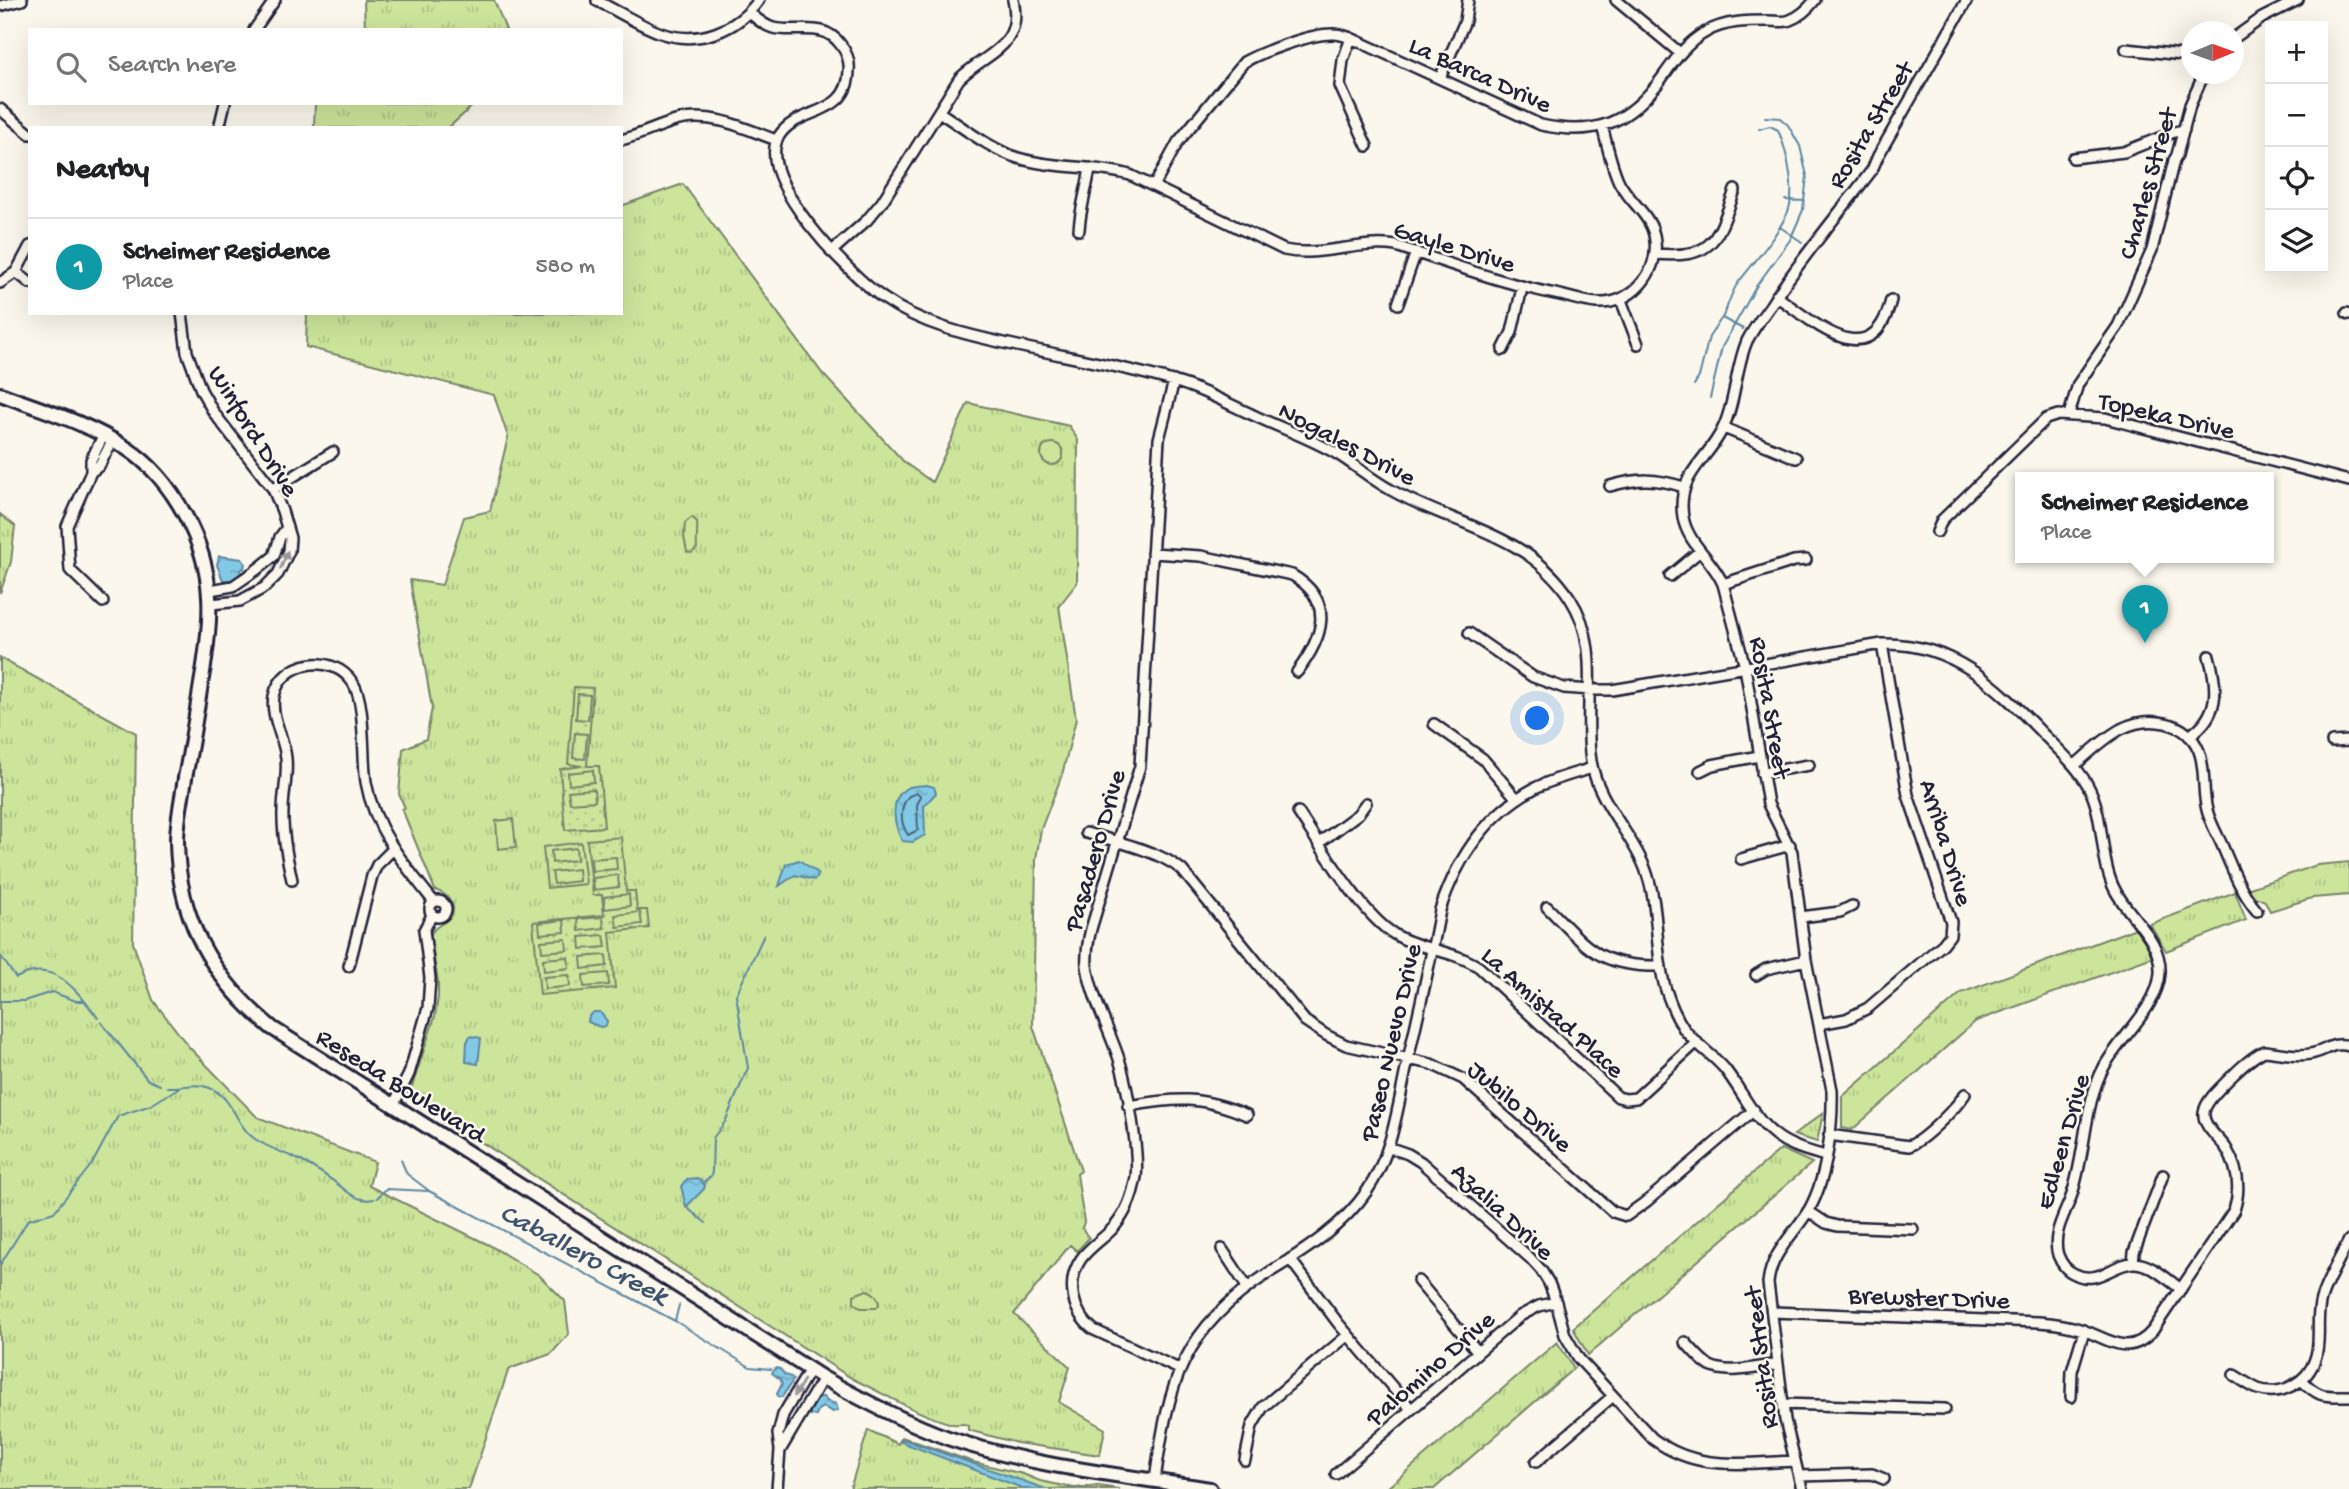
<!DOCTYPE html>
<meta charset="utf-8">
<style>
:root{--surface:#fff;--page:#f2f2f2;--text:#202124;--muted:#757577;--line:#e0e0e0;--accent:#ea580c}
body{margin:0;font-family:"Gochi Hand",sans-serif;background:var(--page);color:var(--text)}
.controls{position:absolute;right:21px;top:21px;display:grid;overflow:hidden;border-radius:0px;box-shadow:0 7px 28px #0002}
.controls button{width:63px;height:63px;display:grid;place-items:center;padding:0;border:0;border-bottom:2px solid var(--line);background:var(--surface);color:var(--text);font:35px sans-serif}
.compass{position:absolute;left:2181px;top:21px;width:63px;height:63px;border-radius:50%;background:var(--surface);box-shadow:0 7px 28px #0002;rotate:89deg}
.you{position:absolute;left:1538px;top:719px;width:24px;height:24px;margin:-18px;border:5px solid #fff;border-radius:50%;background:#1a73e8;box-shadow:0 0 0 10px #1a73e833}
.badge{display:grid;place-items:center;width:46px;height:46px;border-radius:50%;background:var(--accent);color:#fff;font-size:23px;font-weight:700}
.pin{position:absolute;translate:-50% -58px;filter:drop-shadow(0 2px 4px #0008)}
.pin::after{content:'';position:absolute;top:37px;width:24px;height:21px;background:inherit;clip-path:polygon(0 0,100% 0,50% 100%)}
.popup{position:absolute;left:2015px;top:472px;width:259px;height:91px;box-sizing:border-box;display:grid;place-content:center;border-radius:0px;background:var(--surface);filter:drop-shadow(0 2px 5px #0005);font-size:23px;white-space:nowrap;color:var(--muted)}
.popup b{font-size:26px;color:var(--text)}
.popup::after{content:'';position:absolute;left:50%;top:100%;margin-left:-14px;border:14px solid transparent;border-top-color:var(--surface)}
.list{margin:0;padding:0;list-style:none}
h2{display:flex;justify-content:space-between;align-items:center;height:91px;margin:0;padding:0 28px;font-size:30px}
h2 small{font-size:23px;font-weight:400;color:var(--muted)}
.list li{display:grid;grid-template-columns:46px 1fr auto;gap:21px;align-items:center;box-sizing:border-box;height:98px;padding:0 28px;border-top:2px solid var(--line)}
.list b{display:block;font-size:26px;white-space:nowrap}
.list p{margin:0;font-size:23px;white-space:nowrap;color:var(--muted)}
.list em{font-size:23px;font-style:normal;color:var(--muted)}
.icon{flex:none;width:38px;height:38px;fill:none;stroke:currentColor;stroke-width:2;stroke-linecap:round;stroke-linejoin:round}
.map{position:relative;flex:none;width:2349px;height:1489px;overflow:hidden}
.search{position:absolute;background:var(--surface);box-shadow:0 7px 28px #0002;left:28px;top:28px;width:595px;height:77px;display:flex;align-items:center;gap:18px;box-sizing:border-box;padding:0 24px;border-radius:0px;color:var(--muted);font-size:26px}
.panel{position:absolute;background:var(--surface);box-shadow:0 7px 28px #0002;left:28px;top:126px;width:595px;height:189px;border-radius:0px}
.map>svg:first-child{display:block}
.grass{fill:url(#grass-tufts);stroke:#77846b;stroke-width:2}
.park{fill:url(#park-dots);stroke:#77846b;stroke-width:2}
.pitch{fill:#cce59b;stroke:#77846b;stroke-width:2}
.water{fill:url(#water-ripples);stroke:#5c86a1;stroke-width:2}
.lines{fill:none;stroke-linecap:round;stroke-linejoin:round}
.shore{stroke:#49657f;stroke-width:2}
.stream{stroke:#5c86a1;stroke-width:2}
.minor-casing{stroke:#22223b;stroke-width:14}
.secondary-casing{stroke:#22223b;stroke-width:18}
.minor{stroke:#fbf7ec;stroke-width:9}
.secondary{stroke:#fbf7ec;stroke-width:12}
.oneway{fill:#99979c}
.labels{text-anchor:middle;stroke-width:5;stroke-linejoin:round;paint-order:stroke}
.street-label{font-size:26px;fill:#22223b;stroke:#fbf7ec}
.water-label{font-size:28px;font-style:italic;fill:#3f546e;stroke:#fbf7ec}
</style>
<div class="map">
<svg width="2349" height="1489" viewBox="0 0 2349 1489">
<defs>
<pattern id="grass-tufts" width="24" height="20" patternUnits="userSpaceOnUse" patternTransform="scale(1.75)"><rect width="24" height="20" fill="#cce59b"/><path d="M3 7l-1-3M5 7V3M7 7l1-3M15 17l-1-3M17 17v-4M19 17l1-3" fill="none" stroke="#afc486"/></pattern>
<pattern id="park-dots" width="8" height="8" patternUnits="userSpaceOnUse" patternTransform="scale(1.75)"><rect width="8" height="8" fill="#cce59b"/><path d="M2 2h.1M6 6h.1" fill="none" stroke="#afc486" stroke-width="1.8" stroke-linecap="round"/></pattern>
<pattern id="water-ripples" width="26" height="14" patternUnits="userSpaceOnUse" patternTransform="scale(1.75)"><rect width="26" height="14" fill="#83c9e5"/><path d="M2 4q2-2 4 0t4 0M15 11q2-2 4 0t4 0" fill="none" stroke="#71acc5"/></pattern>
</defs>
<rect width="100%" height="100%" fill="#fbf7ec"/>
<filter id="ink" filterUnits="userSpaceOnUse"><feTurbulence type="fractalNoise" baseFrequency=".0143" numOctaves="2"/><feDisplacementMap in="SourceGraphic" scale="14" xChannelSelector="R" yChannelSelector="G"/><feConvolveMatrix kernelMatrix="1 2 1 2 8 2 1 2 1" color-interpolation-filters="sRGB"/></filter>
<g filter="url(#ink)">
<path class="grass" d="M364,0H494L506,30H365Z
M315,103H476L448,128H314Z
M683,184L822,373L905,463L932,482L968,403L1069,426L1078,440L1077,583L1059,606L1076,719L1062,775L1041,829L1036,859L1033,1026L1081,1171L1077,1174L1084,1222L1082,1228L1089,1238L1077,1251L1070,1245L1014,1314L1070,1367L1059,1402L1105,1429L1100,1455L1017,1443L968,1430V1425C962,1423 958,1425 953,1424C918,1415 885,1394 853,1379L409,1096L435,1016L438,997V981L430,936C434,926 440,926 447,920C461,908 448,894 435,890L402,809L405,808L399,794L403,749L426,739L432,708L410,580L442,585L464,517L490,511L508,437L494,395L306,347L307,313H621V206Z
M0,514L15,526L11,562L0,593Z
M0,658L136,733L133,943L153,1000L189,1047L257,1117L375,1162L369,1186L489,1245L539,1275L565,1301L569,1334L551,1354L512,1368L508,1371L469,1489H0Z
M2349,862V895L2312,898L2270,911L2265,901L2255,897L2247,889L2317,865Z
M2235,892L2246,920L2166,951L2150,924Z
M2136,928L2144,939L2153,957L1976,1021L1852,1130L1842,1128V1097L1961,993Z
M1823,1113L1817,1142L1794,1135Z
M1781,1149L1812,1163L1588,1355L1573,1328Z
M1557,1342L1574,1368L1434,1489H1386Z
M868,1430L898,1444L902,1437L973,1462L1023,1474L1040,1481L1074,1488L1098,1486L1119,1489H850Z"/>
<path class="park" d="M574,687L593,688L587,766H599L604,827L565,830L560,769L582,766L568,764Z
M621,837L626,891H635L637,910H647L649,928L610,932L615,988L540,995L533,922L604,915L602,895H593L587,840Z
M581,842L586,884L547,888L543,847Z"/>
<path class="pitch" d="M1041 454a11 11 0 1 1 22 0a11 11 0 1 1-22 0Z
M692,517L697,522C698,531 696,538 697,548L692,553L687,552L684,537L685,523Z
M578,694L590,695L588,720L576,719Z
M575,733L587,734L585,759L573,758Z
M593,770L594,782L569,785L568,773Z
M594,789L595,801L570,803L568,791Z
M513,819L516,847L498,849L496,821Z
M576,848L577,860L552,863L551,851Z
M616,857L617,869L592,871L591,859Z
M578,869L579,881L554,884L552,872Z
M618,875L619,887L594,890L593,878Z
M629,894L630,906L605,909L604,897Z
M640,912L642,924L617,927L615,915Z
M603,917L604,928L579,931L578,919Z
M564,920L565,932L540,934L539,923Z
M604,935L606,947L581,949L580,937Z
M566,939L567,950L542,952L541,941Z
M606,955L607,966L582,969L581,957Z
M568,957L569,968L544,971L543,959Z
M608,973L609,985L584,987L583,975Z
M569,975L570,986L545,989L544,977Z
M867,1290C874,1292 879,1298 879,1305L876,1308H861L854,1303V1295Z"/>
<path class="water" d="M219,556L242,559L245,563L244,568L240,570L242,573L232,580H223L217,565Z
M927,785L934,787L936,793L924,806L925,835L913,842L902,841C895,827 888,801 905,789C911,785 921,786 927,785Z
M799,860L818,873L817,878L814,880L795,875L779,886L786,864Z
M594,1012H600L607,1021L606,1026L600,1027L588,1022L589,1016Z
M470,1036L481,1038L478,1064L466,1062L467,1042Z
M687,1179L697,1178L705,1185L704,1189L686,1207L681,1186Z
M775,1368L780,1369L785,1375L791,1377L793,1380L782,1397H779L777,1394L782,1384L780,1379L772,1373Z
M819,1397H823L827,1401L836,1404L838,1410L833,1412L823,1407L818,1410L816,1416L810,1415V1410Z
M902,1439L1046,1489H1025L901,1442Z"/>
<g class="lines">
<path class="shore" d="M917,793L921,796L917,805L918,830L908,835C900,823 899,807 909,796Z"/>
<path class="stream" d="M1785,200L1805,201
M1780,227L1802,242
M1743,329L1722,318C1728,307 1731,292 1738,283C1755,261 1773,241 1786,216C1798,195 1787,151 1778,130L1770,126L1759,129
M1694,385L1699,377L1709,337L1721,319
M1710,398L1722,347L1757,285L1790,240L1803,210L1807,176L1800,146L1788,125L1780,118L1765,117
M0,955L16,978C54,957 76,990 98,1018
M0,1001H24L52,992L76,1001H83
M101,1022L148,1080L160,1085
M167,1087C184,1088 198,1081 214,1090C233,1100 237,1127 255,1139C268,1148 285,1153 299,1160C318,1169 333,1180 349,1193C357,1199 364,1201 374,1199
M401,1160L407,1174L428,1190
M704,1182L711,1176L712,1171L713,1138L725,1122L748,1068L736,995L764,935
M377,1198L386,1189L429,1191L675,1321L750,1367L771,1369
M686,1207L706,1223
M0,1265L28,1220L54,1212L92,1164L118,1116L151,1105L180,1087
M675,1321L679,1305"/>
<g class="minor-casing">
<path id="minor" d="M1616,0L1680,53
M597,1C618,11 639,25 661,33C699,46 737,30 759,0
M0,6L22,0
M750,13C757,19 763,25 773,28C798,34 823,20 841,45C847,53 850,62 849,71C848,118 798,106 779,136C753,178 850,275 883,298C922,325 967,335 1013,345C1067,357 1123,366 1176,382C1202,389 1228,404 1253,415C1280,428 1310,438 1337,454C1355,465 1372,480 1391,490C1454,526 1527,532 1570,598C1603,648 1582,706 1591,761C1598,802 1630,831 1645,868C1660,907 1654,948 1665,987C1669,1000 1676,1017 1684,1029C1695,1044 1712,1054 1724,1068C1741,1089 1753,1118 1774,1134C1788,1146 1808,1151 1825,1156
M254,30L275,0
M1351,38L1343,60L1340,86L1367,146
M2234,38L2262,18L2298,0
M2126,49L2192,56
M1440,78L1465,21L1468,0
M0,109L30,134
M939,112C964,128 990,149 1018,158C1054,169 1093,165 1130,175L1284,250C1322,258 1358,240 1396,246C1451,264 1504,284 1560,295C1572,298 1585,302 1597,303C1630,305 1659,274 1655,241C1653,216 1630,203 1619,182C1611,165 1607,144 1602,126
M219,128L225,103
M621,140C641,135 660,125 679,120C713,112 746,129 776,140
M2073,158L2124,152L2174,132L2184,130
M1154,186L1178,142L1244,62C1264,51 1312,33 1334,34C1340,34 1345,36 1351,38L1541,125C1596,137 1629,123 1662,78C1674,61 1687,42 1706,32C1725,21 1748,21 1769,21C1776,21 1784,23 1790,20C1801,16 1808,9 1815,0
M1079,230C1080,209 1087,189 1090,168
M831,252L867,220L882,202L959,79C985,53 1024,47 1013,0
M1655,254C1715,259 1717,240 1735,190
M16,272L30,283
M0,283L16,272L30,246
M1776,296C1813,321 1872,378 1891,300
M1621,300L1638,344
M1398,304L1416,252
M182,313L187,352L201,390L214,413L273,489L282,511L290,538L289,551L278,574L265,587
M2347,313L2349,314
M1503,350L1512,332L1522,288
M1174,381L1159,439L1140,766L1091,929C1088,941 1086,953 1087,966C1092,997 1108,1027 1118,1056C1127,1082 1139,1151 1136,1177C1133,1194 1126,1213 1115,1226C1105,1238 1090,1246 1081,1259C1065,1283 1073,1314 1094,1330L1179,1369
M2069,415L2078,384L2118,326L2152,250L2174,160L2177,155L2190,105L2204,74
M1724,428L1796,458
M104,434L91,460V472L99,466L113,440
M91,472L67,526L70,570L103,602
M1610,486C1639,478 1655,478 1684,487
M273,489L333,452
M1937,532L1942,520L2046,419L2058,415L2105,418L2349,481
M1152,553L1201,556L1292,575C1336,601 1323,638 1297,672
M255,571L274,556L280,537L286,529
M1670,576L1700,551
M1723,584L1794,561L1806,560
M210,590L233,586L252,573
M211,604L240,601L262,589
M1469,633L1533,677L1564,688L1591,690H1612L1882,644C1952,642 1997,686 2042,733C2058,749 2076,765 2087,784C2105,815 2099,855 2113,886C2126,916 2162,937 2160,973C2158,1007 2120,1037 2104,1067C2083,1105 2086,1158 2070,1200C2063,1217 2052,1236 2058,1255C2061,1263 2067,1271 2075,1274C2098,1286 2114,1262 2135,1263C2152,1264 2168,1280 2181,1289
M1434,724L1483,759L1517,799
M2189,736C2220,716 2218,688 2209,656
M2332,742L2349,741
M2074,766C2089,753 2103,739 2121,729C2148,715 2187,720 2199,751C2206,769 2202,792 2207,810C2210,822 2217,834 2222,845C2232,869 2241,892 2257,911
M1700,771L1712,765L1759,756
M1762,773L1809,765
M1298,812C1320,845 1362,915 1394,934C1420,950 1453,950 1479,967L1618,1097L1626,1099L1636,1098L1697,1042
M1086,833C1115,841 1160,851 1182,870L1305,1021L1326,1035L1346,1045L1431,1064L1463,1079L1613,1212L1626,1216L1647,1201L1754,1110
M1319,843L1358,814L1366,803
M1741,859L1790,845
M292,880C287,858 282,834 283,811C283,793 288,776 286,758C284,737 270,717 274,696C282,660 333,652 353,683C366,703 362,757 366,782C374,829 405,866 434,902
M430 909a8 8 0 1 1 16 0a8 8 0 1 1-16 0Z
M1547,907C1588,948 1598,967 1661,966
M1801,917L1840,912L1852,906
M349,966L372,876L377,865L393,849
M1756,975L1766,969L1806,960
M1819,1024L1846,1019L1868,1008L1943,944L1950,935L1951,922L1908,795L1882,644
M394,1104L409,1074L428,1008L430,978L424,930L432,915
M1128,1106C1178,1098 1199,1095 1247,1115
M1829,1135L1909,1146C1924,1140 1956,1108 1965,1094
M1388,1147L1408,1154L1421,1162L1530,1258L1541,1270L1549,1283L1556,1302L1565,1335L1579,1359L1653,1439C1698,1472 1742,1463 1795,1461
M1808,1211L1826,1223L1837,1226L1913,1229
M1222,1249L1247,1287
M1290,1259L1338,1323L1411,1409
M2133,1263L2134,1252L2163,1175
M1418,1281L1478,1352
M1772,1312L2039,1322C2054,1323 2068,1325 2083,1330C2110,1340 2130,1358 2153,1330L2234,1210C2241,1189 2238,1168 2226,1148C2219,1138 2202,1126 2204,1112C2206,1101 2218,1090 2226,1082C2237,1071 2250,1058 2264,1051C2279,1052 2296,1057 2310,1054C2325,1052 2333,1041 2349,1046
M1685,1342C1693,1350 1700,1360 1710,1366C1728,1375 1759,1367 1778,1364
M2234,1375C2242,1380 2250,1386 2258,1389C2281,1397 2308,1382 2315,1359C2322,1340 2315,1319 2321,1299C2327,1279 2340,1259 2349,1240
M2301,1380C2320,1398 2323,1396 2349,1396
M2071,1397L2072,1371L2084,1331
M1783,1404L1945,1409
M781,1449L823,1378
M1245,1460L1252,1426L1263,1407L1348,1335
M1536,1462L1613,1396
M1336,1474L1520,1316L1539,1306L1556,1302
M1799,1476L1872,1474L1884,1479
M1155,1480C1169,1380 1182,1330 1270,1272C1306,1250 1343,1226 1367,1191C1393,1153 1398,1104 1408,1060C1419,1010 1431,960 1440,910C1457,859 1486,814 1535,788C1553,779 1573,774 1592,768
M777,1489L780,1450L778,1434L783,1415L810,1369
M1802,1489L1785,1420L1768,1283C1771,1252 1795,1234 1810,1208C1827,1177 1833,1125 1832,1090L1806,960L1792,852L1768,804L1745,667L1723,584C1713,560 1687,543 1683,517C1676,474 1708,461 1723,428C1736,401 1735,369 1747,341C1753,329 1762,317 1770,306C1801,258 1838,215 1872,170L1878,156L1967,0"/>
</g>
<g class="secondary-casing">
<path id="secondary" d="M0,394C43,410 88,423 126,448C151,464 171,489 185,515C217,573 212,622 201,684C196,716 191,747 185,778C182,799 177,820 177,841C178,919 212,979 272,1028L823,1378C864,1401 904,1422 948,1438C1032,1467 1122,1475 1210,1489"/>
</g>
<use href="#minor" class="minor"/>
<use href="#secondary" class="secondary"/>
</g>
<defs><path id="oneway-solid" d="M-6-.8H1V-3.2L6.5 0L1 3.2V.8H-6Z" transform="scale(1.75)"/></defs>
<g class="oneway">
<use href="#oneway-solid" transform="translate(284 560) rotate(-68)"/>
<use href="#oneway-solid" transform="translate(799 1388) rotate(121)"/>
</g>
</g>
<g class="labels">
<g class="street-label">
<text transform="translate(1481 73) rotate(24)" y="9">La Barca Drive</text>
<text transform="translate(1869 124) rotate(-59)" y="9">Rosita Street</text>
<text transform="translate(2146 183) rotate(-74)" y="9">Charles Street</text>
<text transform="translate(1455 245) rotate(17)" y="9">Gayle Drive</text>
<text transform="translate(2167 414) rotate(13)" y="9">Topeka Drive</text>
<text transform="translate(255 430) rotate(58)" y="9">Winford Drive</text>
<text transform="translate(1348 442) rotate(28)" y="9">Nogales Drive</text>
<text transform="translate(1772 707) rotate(80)" y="9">Rosita Street</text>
<text transform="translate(1948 842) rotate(73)" y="9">Arriba Drive</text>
<text transform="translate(1093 850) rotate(-74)" y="9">Pasadero Drive</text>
<text transform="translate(1554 1011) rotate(42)" y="9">La Amistad Place</text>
<text transform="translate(1389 1042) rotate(-77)" y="9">Paseo Nuevo Drive</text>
<text transform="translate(402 1084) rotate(32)" y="9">Reseda Boulevard</text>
<text transform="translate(1521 1105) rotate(40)" y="9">Jubilo Drive</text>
<text transform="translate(2061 1141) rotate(-74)" y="9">Edleen Drive</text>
<text transform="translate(1504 1210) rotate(43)" y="9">Azalia Drive</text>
<text transform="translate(1929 1296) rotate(2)" y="9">Brewster Drive</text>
<text transform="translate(1759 1358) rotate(-97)" y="9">Rosita Street</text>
<text transform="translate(1429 1367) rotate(-41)" y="9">Palomino Drive</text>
</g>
<g class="water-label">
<text transform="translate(585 1252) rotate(28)" y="10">Caballero Creek</text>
</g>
</g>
</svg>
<div class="controls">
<button>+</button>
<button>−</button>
<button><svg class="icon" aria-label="locate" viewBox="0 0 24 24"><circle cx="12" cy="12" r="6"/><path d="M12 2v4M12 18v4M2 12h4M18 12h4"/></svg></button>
<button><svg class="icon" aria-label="layers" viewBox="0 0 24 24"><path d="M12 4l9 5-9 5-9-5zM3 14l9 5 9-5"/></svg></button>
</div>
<svg class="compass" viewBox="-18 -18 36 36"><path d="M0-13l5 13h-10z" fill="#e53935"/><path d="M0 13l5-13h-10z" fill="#757577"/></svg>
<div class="you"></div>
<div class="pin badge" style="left:2145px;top:643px;background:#0f9aa8">1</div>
<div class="popup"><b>Scheimer Residence</b>Place</div>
<div class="search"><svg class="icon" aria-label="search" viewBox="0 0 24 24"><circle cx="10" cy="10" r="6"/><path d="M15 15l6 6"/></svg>Search here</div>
<section class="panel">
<h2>Nearby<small></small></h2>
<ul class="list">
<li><span class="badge" style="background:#0f9aa8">1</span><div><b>Scheimer Residence</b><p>Place</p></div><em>580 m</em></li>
</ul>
</section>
</div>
